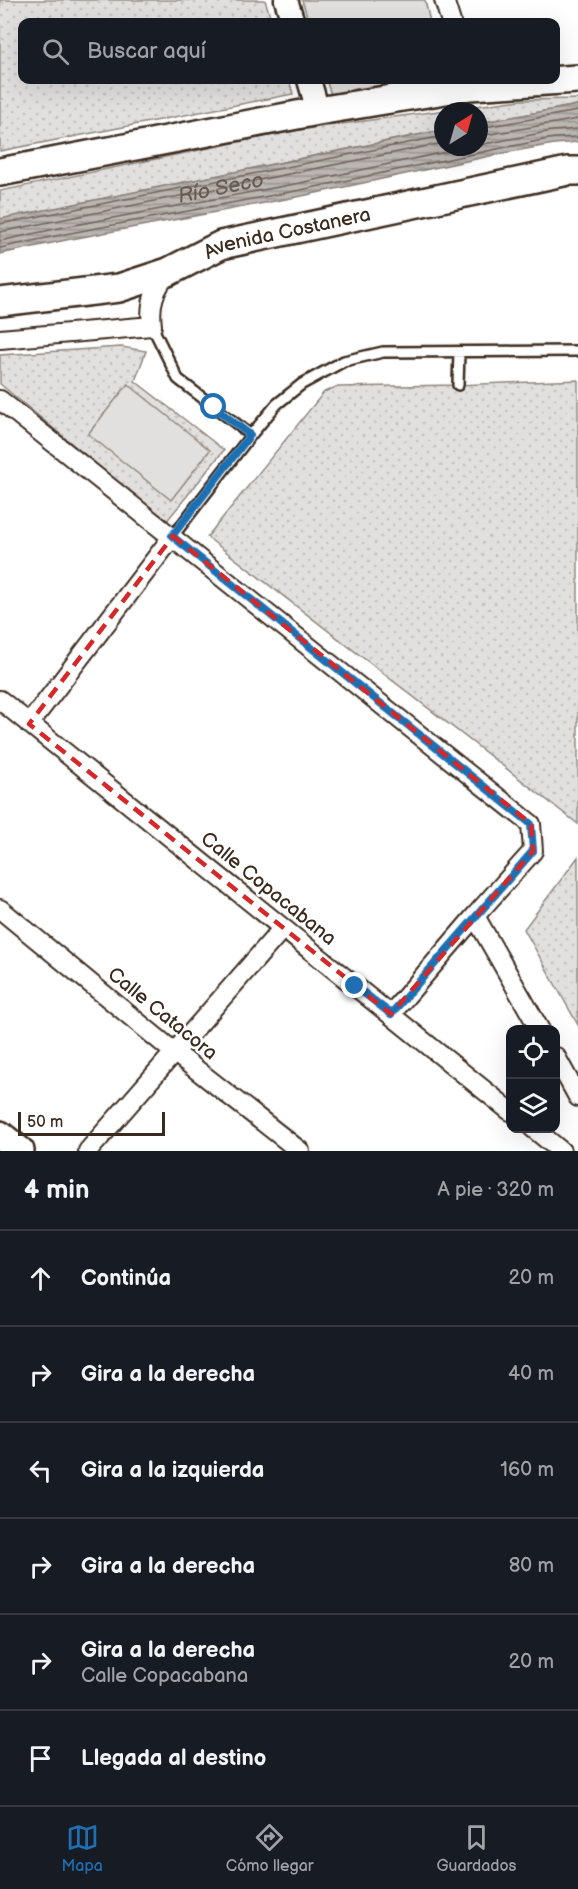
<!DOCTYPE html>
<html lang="es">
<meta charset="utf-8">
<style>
:root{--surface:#171b24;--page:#242831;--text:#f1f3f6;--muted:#9ea1a6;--line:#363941;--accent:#1f6fb2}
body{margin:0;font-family:"Balsamiq Sans",sans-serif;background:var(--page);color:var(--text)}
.controls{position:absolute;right:18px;bottom:18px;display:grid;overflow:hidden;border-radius:12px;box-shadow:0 6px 24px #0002}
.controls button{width:54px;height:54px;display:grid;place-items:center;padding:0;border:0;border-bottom:2px solid var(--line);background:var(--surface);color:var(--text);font:30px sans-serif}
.compass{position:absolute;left:434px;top:102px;width:54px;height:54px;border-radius:50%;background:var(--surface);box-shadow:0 6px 24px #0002;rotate:37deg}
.scale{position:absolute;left:18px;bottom:15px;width:147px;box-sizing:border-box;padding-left:6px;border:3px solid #3b2a1e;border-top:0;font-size:16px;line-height:21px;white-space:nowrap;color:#3b2a1e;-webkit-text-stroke:4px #fff;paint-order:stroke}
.stop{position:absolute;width:18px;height:18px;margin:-14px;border:4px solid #1f6fb2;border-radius:50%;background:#fff}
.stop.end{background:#1f6fb2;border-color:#fff;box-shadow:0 2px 6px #0008}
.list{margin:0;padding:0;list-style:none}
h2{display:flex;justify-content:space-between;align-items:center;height:78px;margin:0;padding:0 24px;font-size:26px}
h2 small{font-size:20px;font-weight:400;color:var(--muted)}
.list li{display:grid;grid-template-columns:39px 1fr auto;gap:18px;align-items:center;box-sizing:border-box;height:96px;padding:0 24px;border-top:2px solid var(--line)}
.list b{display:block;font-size:22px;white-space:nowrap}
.list p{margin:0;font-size:20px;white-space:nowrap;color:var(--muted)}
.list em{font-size:20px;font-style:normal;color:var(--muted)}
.icon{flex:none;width:33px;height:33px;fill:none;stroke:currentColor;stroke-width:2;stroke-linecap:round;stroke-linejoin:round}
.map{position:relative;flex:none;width:578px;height:1151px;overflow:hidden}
.search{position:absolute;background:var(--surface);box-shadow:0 6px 24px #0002;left:18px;right:18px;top:18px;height:66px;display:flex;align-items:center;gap:15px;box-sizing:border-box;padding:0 21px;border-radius:12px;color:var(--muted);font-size:22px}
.sheet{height:654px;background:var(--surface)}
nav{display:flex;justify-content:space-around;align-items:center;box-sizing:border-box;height:84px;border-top:2px solid var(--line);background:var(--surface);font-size:16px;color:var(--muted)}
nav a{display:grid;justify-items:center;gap:3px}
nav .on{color:var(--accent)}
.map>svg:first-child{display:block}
.grass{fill:url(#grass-dots);stroke:#8e857e;stroke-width:1.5}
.park{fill:#e2e0de;stroke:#8e857e;stroke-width:1.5}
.water{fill:url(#water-rules);stroke:#887e77;stroke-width:1.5}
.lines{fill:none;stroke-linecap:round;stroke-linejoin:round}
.shore{stroke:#6f625a;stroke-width:1.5}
.service-casing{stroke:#3b2a1e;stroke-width:14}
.minor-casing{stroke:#3b2a1e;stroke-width:22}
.tertiary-casing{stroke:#3b2a1e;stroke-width:27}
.primary-casing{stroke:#3b2a1e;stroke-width:32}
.service{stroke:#fff;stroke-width:9}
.minor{stroke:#fff;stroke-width:18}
.tertiary{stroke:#fff;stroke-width:22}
.primary{stroke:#fff;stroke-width:27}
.route{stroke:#1f6fb2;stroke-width:8}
.marked{fill:none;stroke:#d62828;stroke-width:4.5;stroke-dasharray:12 8;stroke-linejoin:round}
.labels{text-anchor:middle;stroke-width:5;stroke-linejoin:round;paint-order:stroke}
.street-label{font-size:20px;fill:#3b2a1e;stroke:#fff}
.water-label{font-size:21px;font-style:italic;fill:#685b52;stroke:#fff}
</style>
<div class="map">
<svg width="578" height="1151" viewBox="0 0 578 1151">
<defs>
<pattern id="grass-dots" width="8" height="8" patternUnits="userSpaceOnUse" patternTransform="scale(1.5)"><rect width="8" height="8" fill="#e2e0de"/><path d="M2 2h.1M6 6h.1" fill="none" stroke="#c3c0be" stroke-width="1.8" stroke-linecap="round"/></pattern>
<pattern id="water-rules" width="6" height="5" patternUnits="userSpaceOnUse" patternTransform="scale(1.5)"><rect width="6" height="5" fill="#bcb6b3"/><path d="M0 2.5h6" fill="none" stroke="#9a9491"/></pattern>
</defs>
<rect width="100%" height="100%" fill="#fff"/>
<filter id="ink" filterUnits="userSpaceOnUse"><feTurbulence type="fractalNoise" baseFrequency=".0167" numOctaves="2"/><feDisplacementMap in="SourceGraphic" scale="12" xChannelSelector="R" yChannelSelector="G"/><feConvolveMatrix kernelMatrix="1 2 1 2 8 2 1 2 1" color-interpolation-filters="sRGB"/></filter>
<g filter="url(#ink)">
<path class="grass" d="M0,0H265L272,22H22V80H289L293,94L0,151Z
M578,99V105L479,123V111H443V130L0,219V191L297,130L521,100Z
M121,347L146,351L135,381L224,450L166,522L0,384V355Z
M578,380V824L207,537L324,392L336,387L458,385Z
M578,857V1025L524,929Z"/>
<path class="park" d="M302,0H425L430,22H309Z
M326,80H414L331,95Z
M128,384L210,450L171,500L88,434Z"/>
<path class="water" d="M578,105V142L554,144L504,153L302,196L66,240L0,254V219L443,130V147H479V123Z"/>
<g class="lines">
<g class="shore">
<path d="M479,128L578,111"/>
<path d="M479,136L578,119"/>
<path d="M479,145L552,131L578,129"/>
<path d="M0,224L443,136"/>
<path id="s1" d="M0,232L443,143"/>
<path d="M0,241L64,227L300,183L469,147"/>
<path d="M0,248L65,234L301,190L502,148L554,138L578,137"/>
</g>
<g class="service-casing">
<path id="service" d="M152,326L178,379L251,435
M458,385L459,352
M173,536L251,435L277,404L302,384L344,361L383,352L578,351"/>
</g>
<g class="minor-casing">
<path id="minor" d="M444,0L451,22
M0,339L152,326C149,303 154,291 168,272
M0,400L531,824L533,851L475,916L540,1030
M0,700L510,1111
M29,724L173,536
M0,909L174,1052L300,1151
M391,1014L475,916
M556,1057L578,1097
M533,1128L561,1151
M88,1151L283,928"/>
</g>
<g class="tertiary-casing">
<path id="tertiary" d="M286,0L293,22
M309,80L318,111"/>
</g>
<g class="primary-casing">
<g id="primary">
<path d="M0,172L318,111L470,86L578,79"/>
<path id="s2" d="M0,302L119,288L168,272L221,245L568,171H578"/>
<path d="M0,1135L20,1151"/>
</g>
</g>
<use href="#service" class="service"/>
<use href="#minor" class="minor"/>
<use href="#tertiary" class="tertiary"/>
<use href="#primary" class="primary"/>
</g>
</g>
<g class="lines" filter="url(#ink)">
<path class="route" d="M214,407L250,435L172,536L531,824L533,851L391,1014L355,986"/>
</g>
<path class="marked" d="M173,536L531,824L533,851L391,1014L29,724Z"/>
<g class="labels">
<g class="street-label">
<text dy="7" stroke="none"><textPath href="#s2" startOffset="298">Avenida Costanera</textPath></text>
<text transform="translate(269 888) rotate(39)" y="7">Calle Copacabana</text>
<text transform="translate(163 1013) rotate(39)" y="7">Calle Catacora</text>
</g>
<g class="water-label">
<text dy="7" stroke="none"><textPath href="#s1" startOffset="225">Río Seco</textPath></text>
</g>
</g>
</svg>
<div class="controls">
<button><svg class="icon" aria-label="locate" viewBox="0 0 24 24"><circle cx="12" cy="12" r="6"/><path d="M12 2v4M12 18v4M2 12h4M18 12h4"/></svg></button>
<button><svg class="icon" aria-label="layers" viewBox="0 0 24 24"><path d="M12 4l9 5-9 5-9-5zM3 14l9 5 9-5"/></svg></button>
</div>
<svg class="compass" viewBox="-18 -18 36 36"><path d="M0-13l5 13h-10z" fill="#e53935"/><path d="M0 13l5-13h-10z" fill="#9ea1a6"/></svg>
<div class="scale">50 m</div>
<div class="stop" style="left:214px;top:407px"></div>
<div class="stop end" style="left:355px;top:986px"></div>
<div class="search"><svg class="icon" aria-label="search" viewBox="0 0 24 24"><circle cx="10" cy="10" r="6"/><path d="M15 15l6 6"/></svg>Buscar aquí</div>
</div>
<section class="sheet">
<h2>4 min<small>A pie · 320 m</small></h2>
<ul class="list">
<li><svg class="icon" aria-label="ahead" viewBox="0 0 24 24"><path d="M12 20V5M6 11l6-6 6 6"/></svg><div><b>Continúa</b></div><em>20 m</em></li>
<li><svg class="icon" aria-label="right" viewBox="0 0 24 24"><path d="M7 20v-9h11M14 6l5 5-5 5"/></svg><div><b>Gira a la derecha</b></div><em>40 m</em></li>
<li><svg class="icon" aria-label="left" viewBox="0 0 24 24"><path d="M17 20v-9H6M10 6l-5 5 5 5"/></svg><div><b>Gira a la izquierda</b></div><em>160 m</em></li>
<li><svg class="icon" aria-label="right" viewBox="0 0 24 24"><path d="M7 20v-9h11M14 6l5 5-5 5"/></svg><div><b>Gira a la derecha</b></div><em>80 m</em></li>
<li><svg class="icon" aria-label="right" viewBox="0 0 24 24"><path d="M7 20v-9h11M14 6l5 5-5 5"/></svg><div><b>Gira a la derecha</b><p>Calle Copacabana</p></div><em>20 m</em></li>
<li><svg class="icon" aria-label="arrive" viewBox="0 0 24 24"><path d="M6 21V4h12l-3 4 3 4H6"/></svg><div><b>Llegada al destino</b></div></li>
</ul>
</section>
<nav>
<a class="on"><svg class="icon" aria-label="map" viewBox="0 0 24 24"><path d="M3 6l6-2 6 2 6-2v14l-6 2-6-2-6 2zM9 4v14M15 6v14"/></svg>Mapa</a>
<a><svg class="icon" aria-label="directions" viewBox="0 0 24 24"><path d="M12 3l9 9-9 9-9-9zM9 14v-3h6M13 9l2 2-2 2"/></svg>Cómo llegar</a>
<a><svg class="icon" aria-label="saved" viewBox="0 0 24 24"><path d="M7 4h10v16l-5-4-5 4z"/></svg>Guardados</a>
</nav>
